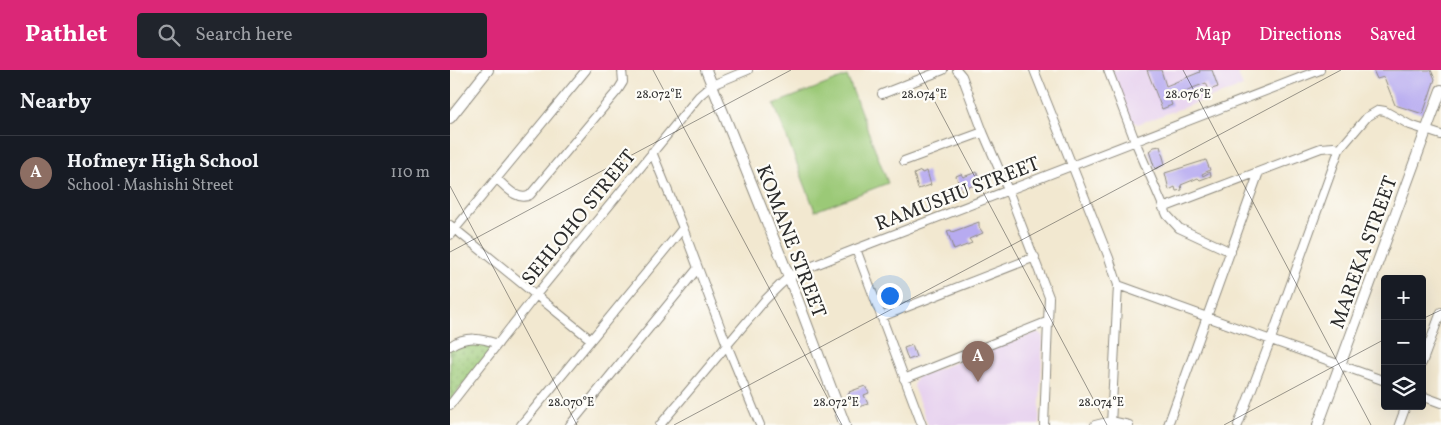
<!DOCTYPE html>
<meta charset="utf-8">
<style>
:root{--surface:#171b24;--page:#20242c;--text:#f1f3f6;--muted:#9ea1a6;--line:#363941;--accent:#db2777}
body{margin:0;font-family:Vollkorn,serif;background:var(--page);color:var(--text)}
.controls{position:absolute;right:15px;bottom:15px;display:grid;overflow:hidden;border-radius:5px;box-shadow:0 5px 20px #0002}
.controls button{width:45px;height:45px;display:grid;place-items:center;padding:0;border:0;border-bottom:1px solid var(--line);background:var(--surface);color:var(--text);font:25px sans-serif}
.you{position:absolute;left:439px;top:225px;width:18px;height:18px;margin:-12px;border:4px solid #fff;border-radius:50%;background:#1a73e8;box-shadow:0 0 0 8px #1a73e833}
.badge{display:grid;place-items:center;width:32px;height:32px;border-radius:50%;background:var(--accent);color:#fff;font-size:16px;font-weight:700}
.pin{position:absolute;translate:-50% -41px;filter:drop-shadow(0 1px 2px #0008)}
.pin::after{content:'';position:absolute;top:26px;width:18px;height:15px;background:inherit;clip-path:polygon(0 0,100% 0,50% 100%)}
.list{margin:0;padding:0;list-style:none}
h2{display:flex;justify-content:space-between;align-items:center;height:65px;margin:0;padding:0 20px;font-size:21px}
h2 small{font-size:16px;font-weight:400;color:var(--muted)}
.list li{display:grid;grid-template-columns:32px 1fr auto;gap:15px;align-items:center;box-sizing:border-box;height:75px;padding:0 20px;border-top:1px solid var(--line)}
.list b{display:block;font-size:19px;white-space:nowrap}
.list p{margin:0;font-size:16px;white-space:nowrap;color:var(--muted)}
.list em{font-size:16px;font-style:normal;color:var(--muted)}
.icon{flex:none;width:28px;height:28px;fill:none;stroke:currentColor;stroke-width:2;stroke-linecap:round;stroke-linejoin:round}
.map{position:relative;flex:none;width:991px;height:355px;overflow:hidden}
header{display:flex;align-items:center;gap:30px;box-sizing:border-box;height:70px;padding:0 25px;background:var(--accent);color:#fff}
header strong{font-size:24px}
nav{display:flex;gap:28px;margin-inline-start:auto;font-size:18px}
.search{width:350px;height:45px;background:var(--page);display:flex;align-items:center;gap:12px;box-sizing:border-box;padding:0 18px;border-radius:5px;color:var(--muted);font-size:19px}
main{display:flex}
aside{flex:1;background:var(--surface)}
.map>svg:first-child{display:block}
.built{fill:#e7d2ef}
.park{fill:url(#park-dots);stroke:#637a51}
.garden{fill:#9bc977;stroke:#637a51}
.building{fill:#b7abf0}
.lines{fill:none;stroke-linecap:round;stroke-linejoin:round}
.minor-casing{stroke:#8e8a7e;stroke-width:10}
.tertiary-casing{stroke:#8e8a7e;stroke-width:12}
.minor{stroke:#fff;stroke-width:8}
.tertiary{stroke:#fff;stroke-width:10}
.ticks{fill:none;stroke:#2b2b2b;stroke-width:1;stroke-opacity:0.45}
.labels{text-anchor:middle;stroke-width:4.5;stroke-linejoin:round;paint-order:stroke}
.street-label{font-size:20px;fill:#2b2b2b;stroke:#fdfcf7}
.ticks-label{font-size:12px;text-anchor:middle;fill:#2b2b2b;stroke:#fdfcf7;stroke-width:4.5;stroke-linejoin:round;paint-order:stroke}
</style>
<header>
<strong>Pathlet</strong>
<div class="search"><svg class="icon" aria-label="search" viewBox="0 0 24 24"><circle cx="10" cy="10" r="6"/><path d="M15 15l6 6"/></svg>Search here</div>
<nav><a>Map</a><a>Directions</a><a>Saved</a></nav>
</header>
<main>
<aside>
<h2>Nearby<small></small></h2>
<ul class="list">
<li><span class="badge" style="background:#8d6e63">A</span><div><b>Hofmeyr High School</b><p>School · Mashishi Street</p></div><em>110 m</em></li>
</ul>
</aside>
<div class="map">
<svg width="991" height="355" viewBox="0 0 991 355">
<defs>
<pattern id="park-dots" width="8" height="8" patternUnits="userSpaceOnUse" patternTransform="scale(1.25)"><rect width="8" height="8" fill="#9bc977"/><path d="M2 2h.1M6 6h.1" fill="none" stroke="#7fa362" stroke-width="1.8" stroke-linecap="round"/></pattern>
</defs>
<rect width="100%" height="100%" fill="#fdfcf7"/>
<filter id="ink" filterUnits="userSpaceOnUse"><feTurbulence type="fractalNoise" baseFrequency=".02" numOctaves="2"/><feDisplacementMap in="SourceGraphic" scale="10" xChannelSelector="R" yChannelSelector="G"/><feConvolveMatrix kernelMatrix="1 2 1 2 8 2 1 2 1" color-interpolation-filters="sRGB"/></filter>
<filter id="wash" filterUnits="userSpaceOnUse"><feTurbulence type="fractalNoise" baseFrequency=".0096" numOctaves="4" result="noise"/><feDisplacementMap in="SourceGraphic" scale="20" xChannelSelector="R" yChannelSelector="G"/><feGaussianBlur stdDeviation="1.12" result="paint"/><feColorMatrix in="noise" values="0 0 0 0 0 0 0 0 0 0 0 0 0 0 0 0 0 1.4 0 .05"/><feComposite in="paint" operator="in"/></filter>
<g filter="url(#wash)">
<rect width="100%" height="100%" fill="#f2e8d0"/>
<path class="built" d="M661,0H786L793,16L688,54L681,51Z
M588,262L593,265L589,355H478L463,316L466,307Z"/>
<path class="park" d="M14,271L38,273L41,276V280L0,331V278Z"/>
<path class="garden" d="M397,6L438,113L365,141L324,34Z"/>
<g id="blocks">
<path class="building" d="M697,0H711L716,16L750,2L749,0H762L768,17L759,20L756,13L719,27L722,35L712,39Z
M923,0H981L985,9L973,44L945,35L934,7L927,9Z
M710,76L715,94L705,99L699,81L704,77Z
M756,90L760,100L752,104L753,106L760,102L761,106L750,110L748,108L731,115L732,120L726,121L725,117L719,120L715,103Z
M471,101L472,103L477,101L481,115L468,119L464,104Z
M527,102L530,113L511,120L506,106L511,104L513,107Z
M529,152V157L533,163L519,169L522,173L504,180L497,161L501,160L502,162Z
M462,275L466,287L458,290L454,278Z
M415,316L419,323L414,325L418,334L408,337L405,329L401,331L398,324L400,323L399,322Z"/>
</g>
</g>
<g filter="url(#ink)">
<use href="#blocks" fill-opacity="0" stroke="#8e8a7e" stroke-width="1"/>
<g class="lines">
<g class="minor-casing">
<path id="minor" d="M507,0L512,6L533,62L558,120L599,227L594,355
M584,0L659,188L668,215L661,355
M658,0L685,71L717,145L729,158L781,182
M432,24L493,0
M202,82L233,158L277,275L310,355
M454,91L533,62
M47,109C56,117 68,132 80,125L168,20L173,12L172,0
M713,138L871,78L884,77L889,80
M0,155L140,269
M0,165L136,0
M406,179L472,355
M668,215L935,311
M431,247L585,187
M0,276C16,265 31,268 48,274
M972,293L991,242
M454,309L599,251
M972,326L991,333
M0,335L86,225L249,26L262,15L298,0
M71,355L233,158
M120,355L248,198
M210,355L315,230L330,215L339,207L355,199L406,179L870,0
M645,355L661,351L679,355
M718,355L809,102
M788,355L821,269L889,80L917,47L929,40L935,41L960,55L991,65
M949,355L956,336"/>
</g>
<g class="tertiary-casing">
<path id="tertiary" d="M256,0L339,207L395,355
M0,48L38,0
M868,355L991,20"/>
</g>
<use href="#minor" class="minor"/>
<use href="#tertiary" class="tertiary"/>
</g>
</g>
<path class="ticks" d="M203,0L392,355M468,0L657,355M733,0L921,355M0,116L127,355M0,182L341,0M972,249L991,240M224,355L891,0M774,355L935,269"/>
<g class="labels">
<g class="street-label">
<text transform="translate(507 123) rotate(-21)" y="7">RAMUSHU STREET</text>
<text transform="translate(128 147) rotate(-51)" y="7">SEHLOHO STREET</text>
<text transform="translate(342 171) rotate(69)" y="7">KOMANE STREET</text>
<text transform="translate(913 182) rotate(-70)" y="7">MAREKA STREET</text>
</g>
</g>
<g class="ticks-label">
<text x="209" y="28">28.072°E</text>
<text x="474" y="28">28.074°E</text>
<text x="738" y="28">28.076°E</text>
<text x="121" y="336">28.070°E</text>
<text x="386" y="336">28.072°E</text>
<text x="651" y="336">28.074°E</text>
</g>
</svg>
<div class="controls">
<button>+</button>
<button>−</button>
<button><svg class="icon" aria-label="layers" viewBox="0 0 24 24"><path d="M12 4l9 5-9 5-9-5zM3 14l9 5 9-5"/></svg></button>
</div>
<div class="you"></div>
<div class="pin badge" style="left:528px;top:312px;background:#8d6e63">A</div>
</div>
</main>
